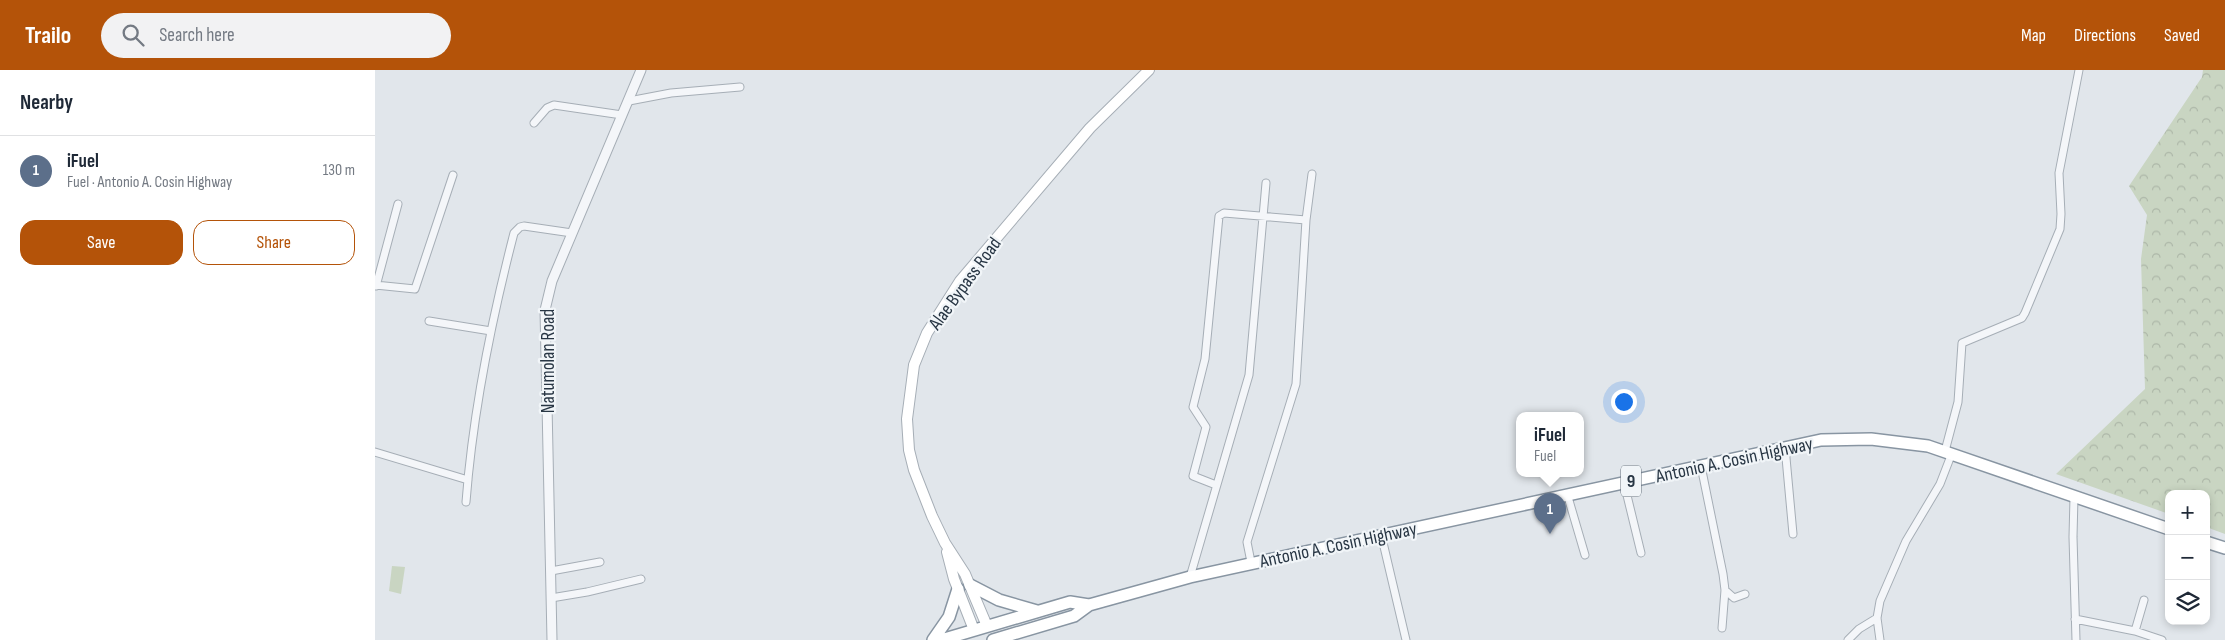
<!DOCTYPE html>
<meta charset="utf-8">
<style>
:root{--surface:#fff;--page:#f2f2f3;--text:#1f2937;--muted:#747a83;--line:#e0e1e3;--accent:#b45309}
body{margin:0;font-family:"Sofia Sans Condensed",sans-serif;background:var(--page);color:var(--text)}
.controls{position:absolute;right:15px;bottom:15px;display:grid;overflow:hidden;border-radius:10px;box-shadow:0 2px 8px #0003}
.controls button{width:45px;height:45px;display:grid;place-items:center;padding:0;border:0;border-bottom:1px solid var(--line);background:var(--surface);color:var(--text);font:25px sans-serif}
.you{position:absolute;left:1248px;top:331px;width:18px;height:18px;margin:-12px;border:4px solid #fff;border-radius:50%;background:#1a73e8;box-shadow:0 0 0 8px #1a73e833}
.badge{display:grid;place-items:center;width:32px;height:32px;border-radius:50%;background:var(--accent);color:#fff;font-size:16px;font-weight:700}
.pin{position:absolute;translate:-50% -41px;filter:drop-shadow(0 1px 2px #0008)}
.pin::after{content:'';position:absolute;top:26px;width:18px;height:15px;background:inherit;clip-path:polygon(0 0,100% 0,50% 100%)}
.popup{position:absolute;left:1141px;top:342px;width:68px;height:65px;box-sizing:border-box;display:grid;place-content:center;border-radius:10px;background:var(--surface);filter:drop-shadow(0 1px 4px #0005);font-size:16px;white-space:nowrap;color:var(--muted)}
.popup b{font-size:19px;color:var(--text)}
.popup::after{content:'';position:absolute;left:50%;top:100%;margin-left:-10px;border:10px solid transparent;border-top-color:var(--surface)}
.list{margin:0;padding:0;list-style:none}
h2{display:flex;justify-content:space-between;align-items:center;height:65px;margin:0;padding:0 20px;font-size:21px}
h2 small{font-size:16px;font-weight:400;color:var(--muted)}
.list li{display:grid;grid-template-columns:32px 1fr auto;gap:15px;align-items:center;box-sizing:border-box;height:70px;padding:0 20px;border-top:1px solid var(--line)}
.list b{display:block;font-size:19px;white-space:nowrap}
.list p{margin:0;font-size:16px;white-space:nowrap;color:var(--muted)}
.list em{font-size:16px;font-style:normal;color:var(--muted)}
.actions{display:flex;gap:10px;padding:15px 20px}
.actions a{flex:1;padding:11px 0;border:1px solid var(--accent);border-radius:15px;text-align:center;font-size:18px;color:var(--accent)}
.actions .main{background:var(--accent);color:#fff}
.icon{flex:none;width:28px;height:28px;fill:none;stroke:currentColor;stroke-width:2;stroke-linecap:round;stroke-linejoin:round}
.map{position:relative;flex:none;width:1850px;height:570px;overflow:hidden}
header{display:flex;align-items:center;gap:30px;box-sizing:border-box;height:70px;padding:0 25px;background:var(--accent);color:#fff}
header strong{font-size:24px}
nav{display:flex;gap:28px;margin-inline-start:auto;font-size:18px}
.search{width:350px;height:45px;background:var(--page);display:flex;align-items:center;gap:12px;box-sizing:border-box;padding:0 18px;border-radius:28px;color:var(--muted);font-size:19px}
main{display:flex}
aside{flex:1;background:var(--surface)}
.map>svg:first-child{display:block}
.grass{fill:#c9d5c2}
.forest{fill:url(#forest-crowns)}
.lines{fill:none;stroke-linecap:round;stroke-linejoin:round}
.minor-casing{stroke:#a6aeb6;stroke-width:9}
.tertiary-casing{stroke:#a6aeb6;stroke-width:11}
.secondary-casing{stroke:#a6aeb6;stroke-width:12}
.trunk-casing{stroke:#8895a2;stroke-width:14}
.minor{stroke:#f4f6f9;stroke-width:7}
.tertiary{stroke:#f4f6f9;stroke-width:9}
.secondary{stroke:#fff;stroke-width:10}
.trunk{stroke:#fff;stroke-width:11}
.labels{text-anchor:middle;stroke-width:4.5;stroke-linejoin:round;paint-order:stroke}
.shield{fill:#f1f5f8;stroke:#646f7a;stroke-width:1}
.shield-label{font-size:18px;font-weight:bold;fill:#283644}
.street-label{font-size:19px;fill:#283644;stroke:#f1f5f8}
</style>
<header>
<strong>Trailo</strong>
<div class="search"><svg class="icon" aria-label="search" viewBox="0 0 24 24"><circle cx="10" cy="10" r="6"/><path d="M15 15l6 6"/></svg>Search here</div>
<nav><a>Map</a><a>Directions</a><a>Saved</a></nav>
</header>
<main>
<aside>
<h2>Nearby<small></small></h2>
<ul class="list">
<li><span class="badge" style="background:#5c6f8a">1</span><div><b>iFuel</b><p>Fuel · Antonio A. Cosin Highway</p></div><em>130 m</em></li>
</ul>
<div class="actions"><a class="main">Save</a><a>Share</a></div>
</aside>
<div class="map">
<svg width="1850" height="570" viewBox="0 0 1850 570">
<defs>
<pattern id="forest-crowns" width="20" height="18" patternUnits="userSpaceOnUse" patternTransform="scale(1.25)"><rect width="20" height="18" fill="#c9d5c2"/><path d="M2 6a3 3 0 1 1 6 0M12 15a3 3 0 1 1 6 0" fill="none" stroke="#adb7a8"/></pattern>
</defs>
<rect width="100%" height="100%" fill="#e1e6eb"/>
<path class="grass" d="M17,496L30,497L26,524L14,521Z"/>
<path class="forest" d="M1828,0H1850V464L1831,457V424H1794V444L1681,404L1770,319L1766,189L1772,145L1754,116L1827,7Z"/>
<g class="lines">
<g class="minor-casing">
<path id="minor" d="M254,31L296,23L365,17
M159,53L172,38L179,35L247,45
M0,215L40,219L78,105
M1,216L23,134
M54,251L116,261
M1410,377L1418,464
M1570,381L1583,332L1587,273L1647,248L1650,243L1685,159L1686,144L1684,103L1704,0
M0,382L93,410
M1326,396L1348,504L1350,520L1347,558
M1249,413L1266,483
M841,415L818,406L831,357L818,337L830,289L844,146L849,143L931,150
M1193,427L1210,485
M1699,427L1698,467L1701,570
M91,432C98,340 116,252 139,163L145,157L149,156L197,163
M1006,464L1031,570
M876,492L872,472L921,314L931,150L937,104
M176,501L225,492
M815,507L874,305L891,113
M1350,520L1359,528L1370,524
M176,528L212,522L266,509
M1700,549L1760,561L1787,570
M1760,561L1769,530
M1473,570L1484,559L1502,548
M1505,570L1502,548L1505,531L1531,471L1565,414L1577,383"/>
</g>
<g class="tertiary-casing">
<path id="tertiary" d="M177,570L170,240L177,211L266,0"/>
</g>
<g class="secondary-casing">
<path id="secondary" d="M572,482L579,509L599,560
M612,556L590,504L570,473L557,446L539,400L534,380L532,349L539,295L552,263L585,211L715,58L774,0"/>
</g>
<g class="trunk-casing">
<path id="trunk" d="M1831,472L1850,478
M595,515L624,530L662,541
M558,570L574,547L583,519
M566,570L695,532L714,535
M618,570L699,546L714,535L815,507L1446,370L1496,369L1553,376L1794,459"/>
</g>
<use href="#minor" class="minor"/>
<use href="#tertiary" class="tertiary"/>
<use href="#secondary" class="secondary"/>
<use href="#trunk" class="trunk"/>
</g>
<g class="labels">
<rect class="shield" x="1246" y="395.5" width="20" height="31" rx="4"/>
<g class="shield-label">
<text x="1256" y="417">9</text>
</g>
<g class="street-label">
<text transform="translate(589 213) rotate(-54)" y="7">Alae Bypass Road</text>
<text transform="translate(172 291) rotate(-90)" y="7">Natumolan Road</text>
<text transform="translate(1359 389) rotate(-12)" y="7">Antonio A. Cosin Highway</text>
<text transform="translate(963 474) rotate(-12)" y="7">Antonio A. Cosin Highway</text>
</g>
</g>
</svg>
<div class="controls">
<button>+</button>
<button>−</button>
<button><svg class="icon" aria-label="layers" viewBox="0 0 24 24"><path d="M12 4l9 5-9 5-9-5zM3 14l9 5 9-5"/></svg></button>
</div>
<div class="you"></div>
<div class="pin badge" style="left:1175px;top:464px;background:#5c6f8a">1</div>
<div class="popup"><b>iFuel</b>Fuel</div>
</div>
</main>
